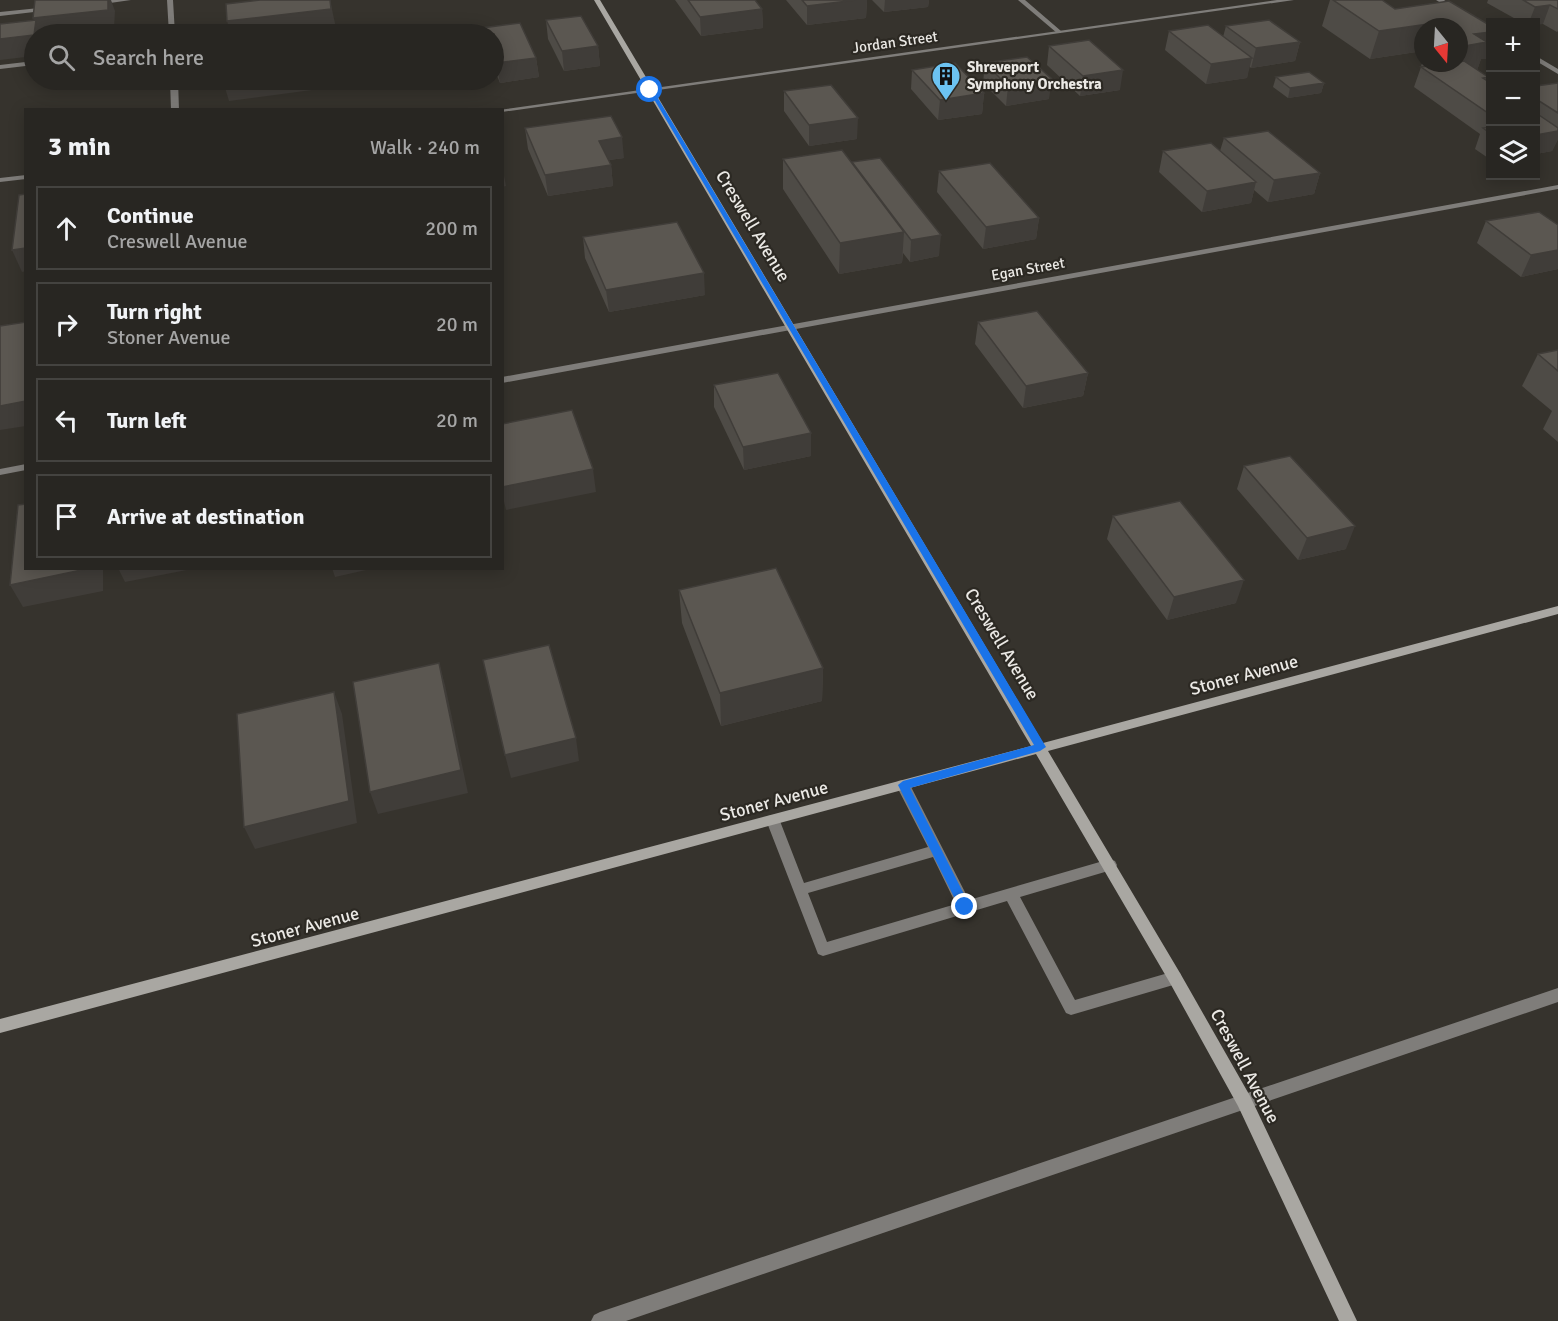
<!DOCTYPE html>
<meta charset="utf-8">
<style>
:root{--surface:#282622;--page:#302e2a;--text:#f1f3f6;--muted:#a5a5a5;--line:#444340}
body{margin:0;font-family:Signika,sans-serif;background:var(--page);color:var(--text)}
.controls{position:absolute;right:18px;top:18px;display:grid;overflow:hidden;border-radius:0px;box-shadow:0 3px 15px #0003}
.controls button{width:54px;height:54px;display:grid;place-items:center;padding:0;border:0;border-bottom:2px solid var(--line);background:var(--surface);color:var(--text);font:30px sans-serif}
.compass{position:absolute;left:1414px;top:18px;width:54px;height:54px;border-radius:50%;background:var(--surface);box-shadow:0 3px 15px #0003;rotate:162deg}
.stop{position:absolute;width:18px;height:18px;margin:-14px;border:4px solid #1a73e8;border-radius:50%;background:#fff}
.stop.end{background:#1a73e8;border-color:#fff;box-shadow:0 2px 6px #0008}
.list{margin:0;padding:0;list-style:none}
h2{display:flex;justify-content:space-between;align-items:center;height:78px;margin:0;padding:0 24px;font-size:26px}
h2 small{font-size:20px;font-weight:400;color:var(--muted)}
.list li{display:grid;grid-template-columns:39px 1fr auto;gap:18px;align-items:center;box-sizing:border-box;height:84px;margin:0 12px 12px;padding:0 12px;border:2px solid var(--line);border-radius:0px}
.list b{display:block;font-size:22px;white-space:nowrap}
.list p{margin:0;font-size:20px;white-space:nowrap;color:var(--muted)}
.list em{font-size:20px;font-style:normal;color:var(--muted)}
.icon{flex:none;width:33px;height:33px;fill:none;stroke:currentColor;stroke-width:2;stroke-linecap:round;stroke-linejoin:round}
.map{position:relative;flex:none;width:1558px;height:1321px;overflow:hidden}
.search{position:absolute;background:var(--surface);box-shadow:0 3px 15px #0003;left:24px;top:24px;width:480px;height:66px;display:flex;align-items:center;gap:15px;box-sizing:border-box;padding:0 21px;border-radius:33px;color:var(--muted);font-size:22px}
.panel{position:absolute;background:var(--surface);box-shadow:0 3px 15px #0003;left:24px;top:108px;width:480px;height:462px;border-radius:0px}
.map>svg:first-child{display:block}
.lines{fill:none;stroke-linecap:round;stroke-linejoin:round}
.lane{fill:#7f7d7a;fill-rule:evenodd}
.street{fill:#7f7d7a;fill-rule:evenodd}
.secondary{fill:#a9a7a2;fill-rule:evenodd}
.wall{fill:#4e4b46}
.shaded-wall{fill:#403d39}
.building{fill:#5b5751;stroke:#403d39;stroke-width:1.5}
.route{fill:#1a73e8}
.labels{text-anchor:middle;stroke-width:4.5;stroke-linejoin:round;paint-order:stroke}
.far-street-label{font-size:15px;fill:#ebe9e5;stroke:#2c2923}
.far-poi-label{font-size:15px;font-weight:bold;fill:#ebe9e5;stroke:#2c2923;text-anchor:start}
.street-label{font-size:18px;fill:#ebe9e5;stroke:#2c2923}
</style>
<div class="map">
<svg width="1558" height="1321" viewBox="0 0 1558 1321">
<rect width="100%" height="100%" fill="#36332d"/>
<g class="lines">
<path class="lane" d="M131,0L96,5L93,3L107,0Z
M1018,0H1025L1061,31V33H1057Z
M49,7L51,8V10L0,16V12Z
M34,61V65L0,69V65Z
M903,780L908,781L969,900L1110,859L1115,861L1117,865L1115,869L1020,897L1075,1000L1175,971L1180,973L1182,978L1180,983L1071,1015L1066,1013L1007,901L823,956L818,954L766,820L768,816L773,815L778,816L804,883L928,847L896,785L898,781ZM933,857L956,904L827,942L808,893Z
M1558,988V1002L626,1321H591L594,1315L600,1312Z"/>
<path class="street" d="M167,0H173L175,34H169Z
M1277,0H1294L502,112V110H499Z
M1436,0H1444L1459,10L1454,11Z
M1536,56L1558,69V74L1536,61Z
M170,80H178L179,110H171Z
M26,175V179L0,182V178Z
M1558,185V189L502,383V377Z
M26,464V470L0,475V469Z"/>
<path class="secondary" d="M594,0H600L1043,743L1558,606V614L1048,751L1180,973L1250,1096L1357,1321H1339L1238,1106L1170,983L1036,754L0,1033V1019L1031,746Z"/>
</g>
<path class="wall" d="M675,0H755L762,9L763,28L701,36Z
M786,0H867L866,18L807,25Z
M872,0H929L928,7L884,12Z
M1330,0H1382L1395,9L1491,26V49L1487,59H1481L1477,70L1488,77L1487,81L1491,83V160L1475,149L1480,134L1414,87L1421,67H1423L1421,66L1423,61V63H1459V27H1423V51L1370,59L1322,26Z
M1488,0H1558V31L1557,32L1543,24L1536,22H1521L1487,3Z
M546,20L598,46L600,66L564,71L548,39Z
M520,23L536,58L539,77L500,83L494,68V34H483L482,28Z
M1226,26L1300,42L1295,61L1251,68L1249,66L1247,78L1206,84L1165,50L1169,31L1223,37Z
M1049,46L1120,90L1080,96L1047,65Z
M985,63L1049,99L1006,106L983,83Z
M912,70L984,93L982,114L938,120L911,89Z
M1276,77L1324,83L1321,93L1288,98L1273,87Z
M1558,83V139L1552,151L1536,154V86Z
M784,91L857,139L809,146L784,111Z
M525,128L624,158L609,160L611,165L613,186L548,196L528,149Z
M1224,138L1320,173L1314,194L1268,202L1254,190L1251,203L1202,212L1159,172L1163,151H1220Z
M783,159L852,163L939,256L910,262L903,253L902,263L839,274L783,189Z
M939,171L1039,218L1036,239L983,249L937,192Z
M1486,221L1558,225V269L1521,277L1477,243Z
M583,237L705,295L609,312L585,258Z
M978,322L1088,373L1083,396L1023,408L975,344Z
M1558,350V442L1543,429L1552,411L1522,386L1538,354Z
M714,385L811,433V456L744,470L714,407Z
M1244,466L1346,549L1298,560L1237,489Z
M1113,516L1236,603L1167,620L1107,539Z
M679,590L823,668L822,701L721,726L682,623Z"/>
<path class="shaded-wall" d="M108,0H111L115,11L114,29L66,34H34V56L0,60V39L35,25L33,18Z
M330,0L336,28L282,34H231L227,21Z
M856,0H867L866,18L807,25V6Z
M885,0H929L928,7L884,12Z
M1550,5L1543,24L1536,25V22H1529L1535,7Z
M762,9L763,28L701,36L700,17Z
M1442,22L1440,27H1423V51L1370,59L1379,31Z
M1491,32V49L1487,59H1481L1477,71L1438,76L1443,63H1459V47L1474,34Z
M1300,42L1295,61L1251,68L1256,48Z
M598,46L600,66L564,71L562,51Z
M536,58L539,77L500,83L496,63Z
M1252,58L1247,78L1206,84L1211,64Z
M1123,70L1120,90L1080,96L1083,76Z
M1052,79L1049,99L1006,106L1008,86Z
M238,80H310L312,90L229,101L223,81Z
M1324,83L1321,93L1288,98L1290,88Z
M984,93L982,114L938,120L940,100Z
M858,118L857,139L809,146V125Z
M1558,131V139L1552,151L1536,154V135Z
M622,137L624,158L601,161L599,141Z
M502,165L506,186L502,187Z
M611,165L613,186L548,196L545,175Z
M1320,173L1314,194L1268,202L1274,180Z
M1256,182L1251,203L1202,212L1207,191Z
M1039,218L1036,239L983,249L986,227Z
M904,232L902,263L839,274L840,243Z
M941,235L939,256L910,262L911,240Z
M26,248V271L22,272L12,250Z
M1558,250V269L1521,277L1531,255Z
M704,273L705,295L609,312L606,290Z
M1088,373L1083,396L1023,408L1026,386Z
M26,401V426L0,430V406Z
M811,433V456L744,470L743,447Z
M593,469L596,492L506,510L502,493V487Z
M1355,526L1346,549L1298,560L1307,538Z
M91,568H103V591L23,607L10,585Z
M118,568H192V569L125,582Z
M332,568H375L335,577Z
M1244,580L1236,603L1167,620L1174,597Z
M439,663L445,685L468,793L378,814L370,792Z
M823,668L822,701L721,726L720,693Z
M334,692L342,714L357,823L255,849L244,827Z
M576,738L579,761L511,778L505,755Z"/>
<path class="building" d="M35,0H108V10L33,18Z
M260,0H330L331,9L227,21L226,4Z
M688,0H755L762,9L700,17Z
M802,0H856L807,6Z
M1333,0H1382L1395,9L1449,1L1491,26V32L1474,34L1487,42L1459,47V27H1449L1442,22L1379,31Z
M1523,0H1558V9L1550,5L1535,7Z
M581,16L598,46L562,51L546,20Z
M36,20L34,35L0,39V24Z
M1269,20L1300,42L1256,48L1226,26Z
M520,23L536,58L496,63L494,56V34H484L482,28Z
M1208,25L1252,58L1211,64L1169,31Z
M311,27L312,34H276V31Z
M1089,40L1123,70L1083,76L1049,46Z
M1027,57L1052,79L1008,86L985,63Z
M1464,61L1488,77L1483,78L1491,83V115L1421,67L1452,63H1459V62Z
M955,63L984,93L940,100L912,70Z
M1309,72L1324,83L1290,88L1276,77Z
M223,80H238L223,81Z
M1558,83V113L1536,99V86Z
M831,85L858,118L809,125L784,91Z
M1536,113L1558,128V131L1536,135Z
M611,116L622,137L599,141L611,165L545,175L525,128Z
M1491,127V134L1483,128Z
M1268,131L1320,173L1274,180L1224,138Z
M1211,143L1256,182L1207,191L1163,151Z
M842,150L904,232L840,243L783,159Z
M880,158L941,235L911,240L852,162Z
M990,163L1039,218L986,227L939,171Z
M26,194V248L12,250L19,195Z
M1539,212L1558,225V250L1531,255L1486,221Z
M677,222L704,273L606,290L583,237Z
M1037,311L1088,373L1026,386L978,322Z
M26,322V401L0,406V326Z
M1558,350V371L1538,354Z
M778,373L811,433L743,447L714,385Z
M572,410L593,469L502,487V424Z
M1290,456L1355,526L1307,538L1244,466Z
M1180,501L1244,580L1174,597L1113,516Z
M26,504V568H91L10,585L18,505Z
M776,568L823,668L720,693L679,590Z
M549,645L576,738L505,755L483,660Z
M439,663L461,770L370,792L353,682Z
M334,692L349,801L244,827L237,714Z"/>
<path class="route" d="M648,89L653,90L1046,747L1040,751L910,788L969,904V911H961L898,785L903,781L1034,745Z"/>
<defs>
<g id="building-pin" transform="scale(1.5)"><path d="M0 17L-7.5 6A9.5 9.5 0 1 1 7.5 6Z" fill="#6cc3f2" stroke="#2c2923"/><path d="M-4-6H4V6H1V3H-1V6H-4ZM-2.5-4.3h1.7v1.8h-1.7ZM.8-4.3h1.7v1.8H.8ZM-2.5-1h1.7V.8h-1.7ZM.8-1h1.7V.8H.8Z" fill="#111"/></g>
</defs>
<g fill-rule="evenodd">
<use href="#building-pin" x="946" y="76"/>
</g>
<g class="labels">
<g class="far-street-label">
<text transform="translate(895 42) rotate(-8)" y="5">Jordan Street</text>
<text transform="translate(1028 269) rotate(-10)" y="5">Egan Street</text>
</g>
<g class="far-poi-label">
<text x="967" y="72">Shreveport<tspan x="967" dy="17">Symphony Orchestra</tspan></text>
</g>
<g class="street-label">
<text transform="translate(753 226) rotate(59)" y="6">Creswell Avenue</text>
<text transform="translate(1002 644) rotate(59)" y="6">Creswell Avenue</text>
<text transform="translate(1244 675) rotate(-15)" y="6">Stoner Avenue</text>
<text transform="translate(774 801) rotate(-15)" y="6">Stoner Avenue</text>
<text transform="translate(305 927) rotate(-15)" y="6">Stoner Avenue</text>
<text transform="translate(1245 1066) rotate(62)" y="6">Creswell Avenue</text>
</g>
</g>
</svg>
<div class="controls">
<button>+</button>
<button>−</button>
<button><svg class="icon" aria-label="layers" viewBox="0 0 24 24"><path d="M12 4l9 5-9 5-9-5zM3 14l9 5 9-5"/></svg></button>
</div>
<svg class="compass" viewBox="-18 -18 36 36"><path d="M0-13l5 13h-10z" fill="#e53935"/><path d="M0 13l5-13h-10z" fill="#a5a5a5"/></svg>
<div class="stop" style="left:650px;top:90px"></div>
<div class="stop end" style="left:965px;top:907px"></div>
<div class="search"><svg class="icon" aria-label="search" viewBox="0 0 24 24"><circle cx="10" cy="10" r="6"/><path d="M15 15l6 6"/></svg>Search here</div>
<section class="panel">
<h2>3 min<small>Walk · 240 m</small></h2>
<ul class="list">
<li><svg class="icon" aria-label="ahead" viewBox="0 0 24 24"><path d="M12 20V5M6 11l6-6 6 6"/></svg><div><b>Continue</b><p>Creswell Avenue</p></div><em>200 m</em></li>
<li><svg class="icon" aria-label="right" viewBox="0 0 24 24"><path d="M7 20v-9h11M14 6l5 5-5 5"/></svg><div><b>Turn right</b><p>Stoner Avenue</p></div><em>20 m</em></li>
<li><svg class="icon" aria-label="left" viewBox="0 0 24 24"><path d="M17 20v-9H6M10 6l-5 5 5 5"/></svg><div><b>Turn left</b></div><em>20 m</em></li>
<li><svg class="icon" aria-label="arrive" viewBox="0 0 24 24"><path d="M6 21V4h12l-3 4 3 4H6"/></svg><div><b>Arrive at destination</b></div></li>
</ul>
</section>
</div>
